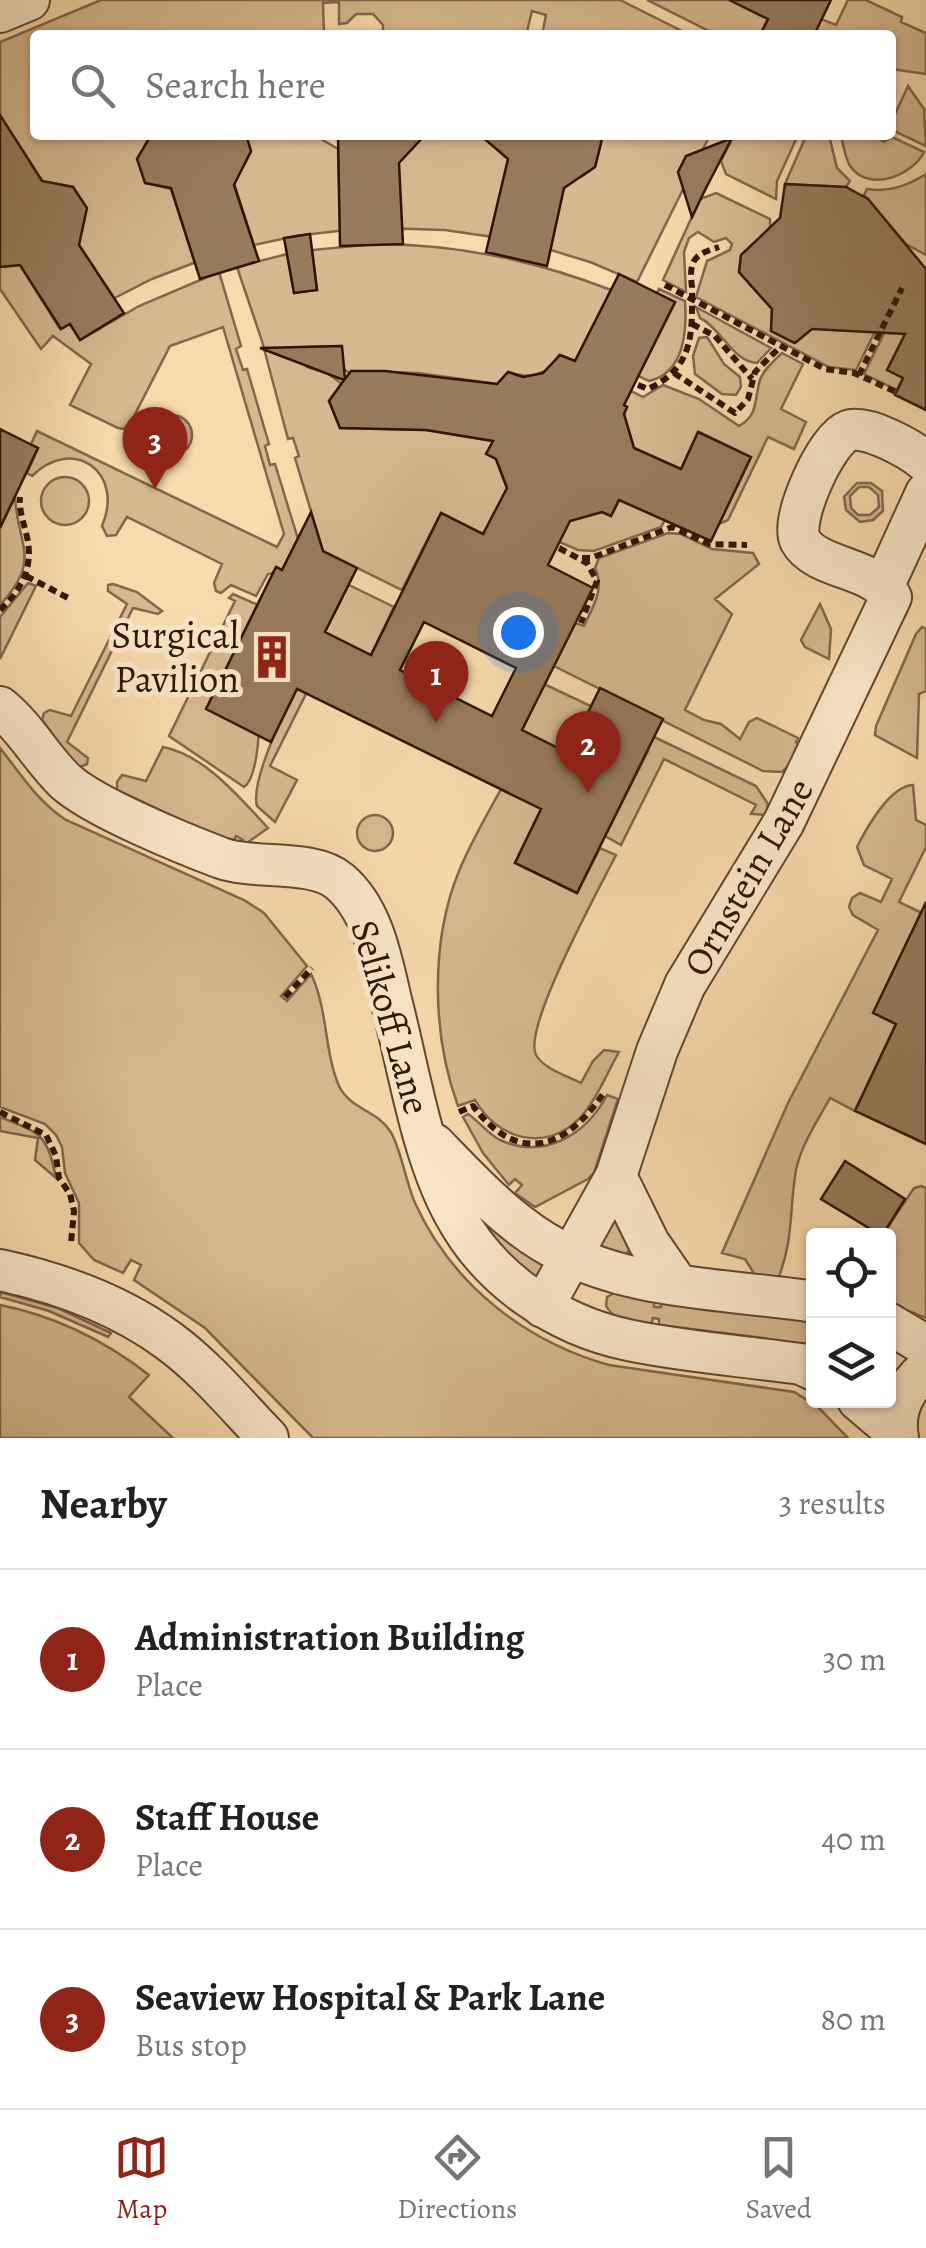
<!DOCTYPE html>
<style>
:root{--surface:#fff;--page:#f2f2f2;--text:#222;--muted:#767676;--line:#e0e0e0;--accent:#8f2418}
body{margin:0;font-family:Alegreya,serif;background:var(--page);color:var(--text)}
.controls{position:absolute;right:30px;bottom:30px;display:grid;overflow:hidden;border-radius:10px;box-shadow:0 2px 8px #0004}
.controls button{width:90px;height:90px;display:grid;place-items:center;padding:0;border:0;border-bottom:2px solid var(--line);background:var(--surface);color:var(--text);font:50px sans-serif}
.you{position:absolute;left:518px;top:632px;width:35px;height:35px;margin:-25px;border:8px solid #fff;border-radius:50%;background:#1a73e8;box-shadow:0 0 0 15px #1a73e833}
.badge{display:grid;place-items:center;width:65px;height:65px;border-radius:50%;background:var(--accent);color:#fff;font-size:32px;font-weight:700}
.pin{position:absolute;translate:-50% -82px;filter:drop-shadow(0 2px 5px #0008)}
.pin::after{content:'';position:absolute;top:52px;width:35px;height:30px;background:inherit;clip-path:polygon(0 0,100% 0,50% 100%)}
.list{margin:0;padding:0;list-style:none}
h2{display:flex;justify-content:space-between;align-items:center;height:130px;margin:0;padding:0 40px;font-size:42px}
h2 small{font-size:32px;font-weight:400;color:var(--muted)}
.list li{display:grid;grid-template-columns:65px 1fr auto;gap:30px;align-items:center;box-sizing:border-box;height:180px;padding:0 40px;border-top:2px solid var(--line)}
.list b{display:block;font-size:38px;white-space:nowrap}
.list p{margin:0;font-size:32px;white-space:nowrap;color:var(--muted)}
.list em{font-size:32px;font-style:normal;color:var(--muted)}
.icon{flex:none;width:55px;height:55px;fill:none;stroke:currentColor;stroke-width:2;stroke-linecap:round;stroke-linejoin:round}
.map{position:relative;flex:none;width:926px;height:1438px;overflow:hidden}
.search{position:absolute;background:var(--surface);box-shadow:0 2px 8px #0004;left:30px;right:30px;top:30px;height:110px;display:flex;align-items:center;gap:25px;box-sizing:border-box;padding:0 35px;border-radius:10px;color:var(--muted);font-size:38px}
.sheet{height:670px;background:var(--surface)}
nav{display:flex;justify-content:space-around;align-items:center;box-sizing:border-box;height:140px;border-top:2px solid var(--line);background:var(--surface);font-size:28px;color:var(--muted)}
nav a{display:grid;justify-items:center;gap:5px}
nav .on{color:var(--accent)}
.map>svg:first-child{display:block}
.green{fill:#d7b890;stroke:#83664b;stroke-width:2.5;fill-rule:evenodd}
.building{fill:#987b5c;stroke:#2f1406;stroke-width:2.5;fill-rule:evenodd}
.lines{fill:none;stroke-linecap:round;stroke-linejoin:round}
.minor-casing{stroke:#624630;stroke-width:44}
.path{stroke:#2f1406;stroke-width:6;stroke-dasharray:8 5;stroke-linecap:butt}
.minor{stroke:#fbe7c9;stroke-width:40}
.labels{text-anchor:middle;stroke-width:10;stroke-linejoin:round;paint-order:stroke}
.poi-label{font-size:38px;fill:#2f1406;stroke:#fbe7c9;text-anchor:end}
.street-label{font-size:38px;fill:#2f1406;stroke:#fbe7c9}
</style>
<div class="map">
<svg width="926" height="1438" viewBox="0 0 926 1438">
<rect width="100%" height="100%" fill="#f9daac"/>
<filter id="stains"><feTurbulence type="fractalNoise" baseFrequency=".002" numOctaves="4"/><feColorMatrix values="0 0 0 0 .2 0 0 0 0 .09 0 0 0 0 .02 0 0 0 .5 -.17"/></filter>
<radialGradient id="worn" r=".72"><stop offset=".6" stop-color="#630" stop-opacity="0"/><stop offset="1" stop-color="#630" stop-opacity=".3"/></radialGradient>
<path class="green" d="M101,0H620L690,35H574L559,31L553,35H542L546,15L532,11L526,35H383V25L373,14H356L347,23L339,24V2L323,3L324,34L335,35H35V135H155L156,139L147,142L138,159L145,183L171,189L194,260L204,259L152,279L99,306L112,295L71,233L86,208L73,187L52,183L46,187L16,140L0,139V42Z
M647,0H747L744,7L768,19L760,35H717Z
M848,0H866L902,17L901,22L926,33V74L891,69V35H814L821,19L836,25Z
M908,86L924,109L926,146L894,131L891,123Z
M246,135H314L338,149L340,225L354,229L296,236L235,249L253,242L230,171L243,167L251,152Z
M424,135H489L508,159L507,239L445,230L379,228L398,149H412Z
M596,135H710L637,282L590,262L531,244L567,174L581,177L595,167L601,143Z
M734,135H798L777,181L776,199L726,174L721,161Z
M829,135L837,168L850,181L846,187L785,184L806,136Z
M841,135H873L884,142L892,137L924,152C912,176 869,193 850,166C845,157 843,145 841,135Z
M926,174V255L906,244L864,195L867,189C889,193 908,185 926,174Z
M716,193L770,219L771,244L754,243L741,255L739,272L772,309L771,331L794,343L812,329L899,283L856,370L829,367L696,297L707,261L730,250L732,244L726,238L714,242L698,232L689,238L684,252L686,292L663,280L700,199Z
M375,244C458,244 534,260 611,290L575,361L559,355C548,375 530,380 509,372L497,384L418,373L354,371L350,374L344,369L341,346L303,347L307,367L327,373L345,386L329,401L340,428L426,430L493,441L487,454L496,459L507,488L488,536L441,513L402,590L323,551L295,458L299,456L293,438L288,439L262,341L237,267L287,254L294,292L317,290L312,250Z
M20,265L60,329L70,324L80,340L139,306L219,272L241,346L236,349L243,370L247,369L269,444L265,446L270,465L275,464L298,539L282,570L277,567L273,573L268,574L256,596L231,585L221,593L216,591L214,583L222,564L127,517L116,535L107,536L102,526C125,472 73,435 32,476L27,473L38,448L31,444L37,431L277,547L284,534L223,327L170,346L132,420L124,429L118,428L70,405L91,364L53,336L41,349L0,289V267Z
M907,287L924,296L888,370L903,378L897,390L864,374Z
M659,289L685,301C687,331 684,373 649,381L638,376L675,303L657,293Z
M696,307L771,348L757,363C733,362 721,328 700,318Z
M707,337L724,364L740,377L741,387L736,395L722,394L695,374L693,356L699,338Z
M782,353L803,364L781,409L806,422L794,449L768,437L728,520L719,524L751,457L699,432L659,516L665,520L661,527L594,551L578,550L557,541L570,521L602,512L611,516L643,453L634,448L624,414L627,407L624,405L631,391L643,397L663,385L699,399L739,426C759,415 754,399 760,380C763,370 774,361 782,353Z
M152 435a20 20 0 1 1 40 0a20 20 0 1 1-40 0Z
M41 501a24 24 0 1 1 48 0a24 24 0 1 1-48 0Z
M857,483H871L882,491L883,511L873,520L860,522L846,510L844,497ZM859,487H869L878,495L879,507L870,515H858L851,508L850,496Z
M15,497C18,548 42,559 0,605V527Z
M668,533L681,534L712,549L753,553L759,564L715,599L732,614L685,710L704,720L721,724L740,739L749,722L757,718L798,738L796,742L800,746L790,764L782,772L763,771L554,666L575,623L584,626C593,606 605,590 595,568L599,558Z
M343,582L394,607L371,655L309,688L270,766L297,780L275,822L257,806C247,770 322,639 341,600Z
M28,583L36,586L0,659V617Z
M113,584L137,592L162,611L158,614L133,608L67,742L88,758L87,764L80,767L75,764L42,720L44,713L50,710L71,716L127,604L108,591V585Z
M233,594L258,605C258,638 268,771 244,787L169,736L235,601L229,598Z
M820,604L831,629L829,659L805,647L801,640Z
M922,627L926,629V691L919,694L917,758L875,735L876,726L916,634Z
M544,684L612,716L585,720L515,863L577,893L600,848L616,855C600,887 522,1028 536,1055C544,1069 567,1076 581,1083L593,1061L604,1050L619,1052C607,1073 596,1101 579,1119C545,1153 497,1139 475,1100L458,1106C432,1035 430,942 459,871C478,825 508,780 531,735L522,730Z
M650,735L756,786L768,804L766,815L751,814L756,805L664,759L621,845L605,836L648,751Z
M163,747C205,755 240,798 268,828L244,845H240L243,840L236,836L232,844L117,790V782L122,775L146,781Z
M0,748C21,774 37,801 66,820L244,900L264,913L307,966L281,996L287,1001L311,974C328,1009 324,1051 339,1086C350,1109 378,1111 390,1131C400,1145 406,1183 415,1203C452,1284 524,1341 609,1365L794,1392L817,1406L848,1438H313L205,1328L134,1280L141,1265L131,1260L123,1273L94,1260L79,1243V1203L65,1173L62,1147L56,1135L45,1124L0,1107Z
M913,785L916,820L926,825V847L899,902L926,915L874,1013L896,1024L855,1111L830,1098C818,1120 801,1145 796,1170C789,1210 794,1239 778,1279L755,1275L745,1259L722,1253L788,1103L878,930L853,915L849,907L852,898L860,893L881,902L892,879L864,865L857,847C867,827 890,786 913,785Z
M357 833a18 18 0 1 1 36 0a18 18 0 1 1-36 0Z
M607,1095L618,1099L594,1173L588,1179L535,1207L515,1193L522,1185L515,1179L509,1185L483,1153L463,1117L468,1114C480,1122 488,1134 500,1140C544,1160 586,1135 607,1095Z
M0,1117C40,1133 47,1133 56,1178L35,1160L38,1138L0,1131Z
M921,1186L926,1188V1318L889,1303V1250L892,1244L888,1236H882L914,1188Z
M616,1217L629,1250L626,1256L591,1245Z
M487,1218L546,1267L538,1280L513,1260L482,1223Z
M0,1292L58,1308L111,1333L108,1337L49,1311L0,1297Z
M614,1293L654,1300V1307H661L662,1301L813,1321V1349L763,1338L659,1325V1319L653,1318L651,1325C634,1322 615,1322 606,1306L607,1297Z
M0,1305C56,1316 104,1340 149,1375L129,1397L173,1438H0Z"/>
<path class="building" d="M729,0H831L814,35H760L768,19Z
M0,115L42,181L73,187L87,208L79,245L124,313L80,340L70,324L61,329L20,265L0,267Z
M151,135H246L251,151L234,185L259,261L200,279L171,188L145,183L137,159Z
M338,135H425L399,163L403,244L340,246Z
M480,135H603L595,167L564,188L547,266L486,252L508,159Z
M732,138L706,188L692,217L678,172L686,156Z
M785,184L846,187L868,199L926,269V410L895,395L903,378L887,370L905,334L812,329L795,343L771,331L772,309L739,272L741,255L780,218Z
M310,234L317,290L294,293L284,238Z
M619,274L675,302L624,405L627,407L624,414L634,448L681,469L698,432L751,457L711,541L619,500L611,516L602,512L570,521L548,565L593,588L522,730L568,753L600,688L663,719L577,893L515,863L541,809L297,689L271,742L206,709L276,567L282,570L311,512L323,551L357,568L325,632L371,655L441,513L483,534L507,488L496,459L486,454L493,441L426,430L340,428L329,401L344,380L260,348L342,346L345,379L351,371H385L497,384L508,372L523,377L543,373L560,355L575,361ZM424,622L516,668L492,716L400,670Z
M0,429L38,448L0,528Z
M926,902V1144L855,1111L896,1024L873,1013Z
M845,1161L905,1199L882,1236L821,1199Z"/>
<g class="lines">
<g class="minor-casing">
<path id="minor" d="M0,12L29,0
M884,585L926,493
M0,707C26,728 41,758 65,781C93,807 184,844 221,858C255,870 313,859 339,881C374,910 382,963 392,1004C409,1070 422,1157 455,1215C490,1280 557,1325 628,1340C685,1352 744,1356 801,1364L814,1370
M434,1144C468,1179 502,1216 544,1242C624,1291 724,1288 814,1302
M616,1176L649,1243L678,1285
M0,1270C60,1283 119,1304 169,1341C206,1368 236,1405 268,1438
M543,1307L616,1176L657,1051L685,985L784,822L891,597C874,566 816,570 800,540C790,519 827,438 848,431C867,424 912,450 926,462
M888,1323L926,1346
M858,1400L897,1433
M898,1438C893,1409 905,1388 926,1369"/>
</g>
<path class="path" d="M665,285L825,369L854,373L896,392
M692,324L715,336L752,379
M674,373L735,413L748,399L755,372L780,347
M859,375L902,288
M638,385L648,389C695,367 692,333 692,287C691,280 690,270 693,263C697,253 710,250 719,247
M559,548L587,563L597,581L581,623
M582,558H591L672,527L709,544L747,545
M26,576L72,600
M0,610C21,590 34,568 27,537C24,523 19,512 20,497
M285,997L312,968
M0,1112L46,1135L56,1156L59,1178L70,1194L74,1211L71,1243
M459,1112L473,1106C519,1167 568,1148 605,1091"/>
<use href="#minor" class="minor"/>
</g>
<defs>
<g id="building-bare" transform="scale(3.45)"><path d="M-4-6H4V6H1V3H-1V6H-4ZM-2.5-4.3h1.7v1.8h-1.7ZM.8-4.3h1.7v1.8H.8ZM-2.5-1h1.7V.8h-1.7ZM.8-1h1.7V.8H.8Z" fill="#8f2418" stroke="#fbe7c9" stroke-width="2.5" paint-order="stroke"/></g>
</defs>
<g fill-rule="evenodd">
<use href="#building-bare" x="272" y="657"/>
</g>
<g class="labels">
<g class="poi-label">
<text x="239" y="648">Surgical<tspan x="239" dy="44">Pavilion</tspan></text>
</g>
<g class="street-label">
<text transform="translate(748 877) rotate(-60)" y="13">Ornstein Lane</text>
<text transform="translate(391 1017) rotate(74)" y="13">Selikoff Lane</text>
</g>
</g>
<rect width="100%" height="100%" filter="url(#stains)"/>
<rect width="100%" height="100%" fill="url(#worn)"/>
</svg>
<div class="controls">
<button><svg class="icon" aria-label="locate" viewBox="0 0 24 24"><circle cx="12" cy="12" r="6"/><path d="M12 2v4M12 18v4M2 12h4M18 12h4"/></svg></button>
<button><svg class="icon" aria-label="layers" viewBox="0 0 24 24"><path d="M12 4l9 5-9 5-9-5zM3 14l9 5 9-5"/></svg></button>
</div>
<div class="you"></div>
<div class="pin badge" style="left:436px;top:723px">1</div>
<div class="pin badge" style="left:588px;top:793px">2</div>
<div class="pin badge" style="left:155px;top:489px">3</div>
<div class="search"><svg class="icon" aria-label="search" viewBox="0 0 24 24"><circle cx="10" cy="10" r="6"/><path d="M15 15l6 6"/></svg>Search here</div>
</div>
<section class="sheet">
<h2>Nearby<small>3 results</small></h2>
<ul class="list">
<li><span class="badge">1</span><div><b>Administration Building</b><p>Place</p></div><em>30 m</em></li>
<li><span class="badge">2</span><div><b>Staff House</b><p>Place</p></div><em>40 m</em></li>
<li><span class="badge">3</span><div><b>Seaview Hospital &amp; Park Lane</b><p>Bus stop</p></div><em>80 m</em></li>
</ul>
</section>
<nav>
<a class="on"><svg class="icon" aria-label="map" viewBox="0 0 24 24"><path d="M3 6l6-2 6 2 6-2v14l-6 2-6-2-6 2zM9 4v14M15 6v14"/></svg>Map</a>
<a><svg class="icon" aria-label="directions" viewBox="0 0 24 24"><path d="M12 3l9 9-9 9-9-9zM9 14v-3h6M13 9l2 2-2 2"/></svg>Directions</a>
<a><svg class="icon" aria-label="saved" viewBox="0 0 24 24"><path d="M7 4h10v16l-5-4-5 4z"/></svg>Saved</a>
</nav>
